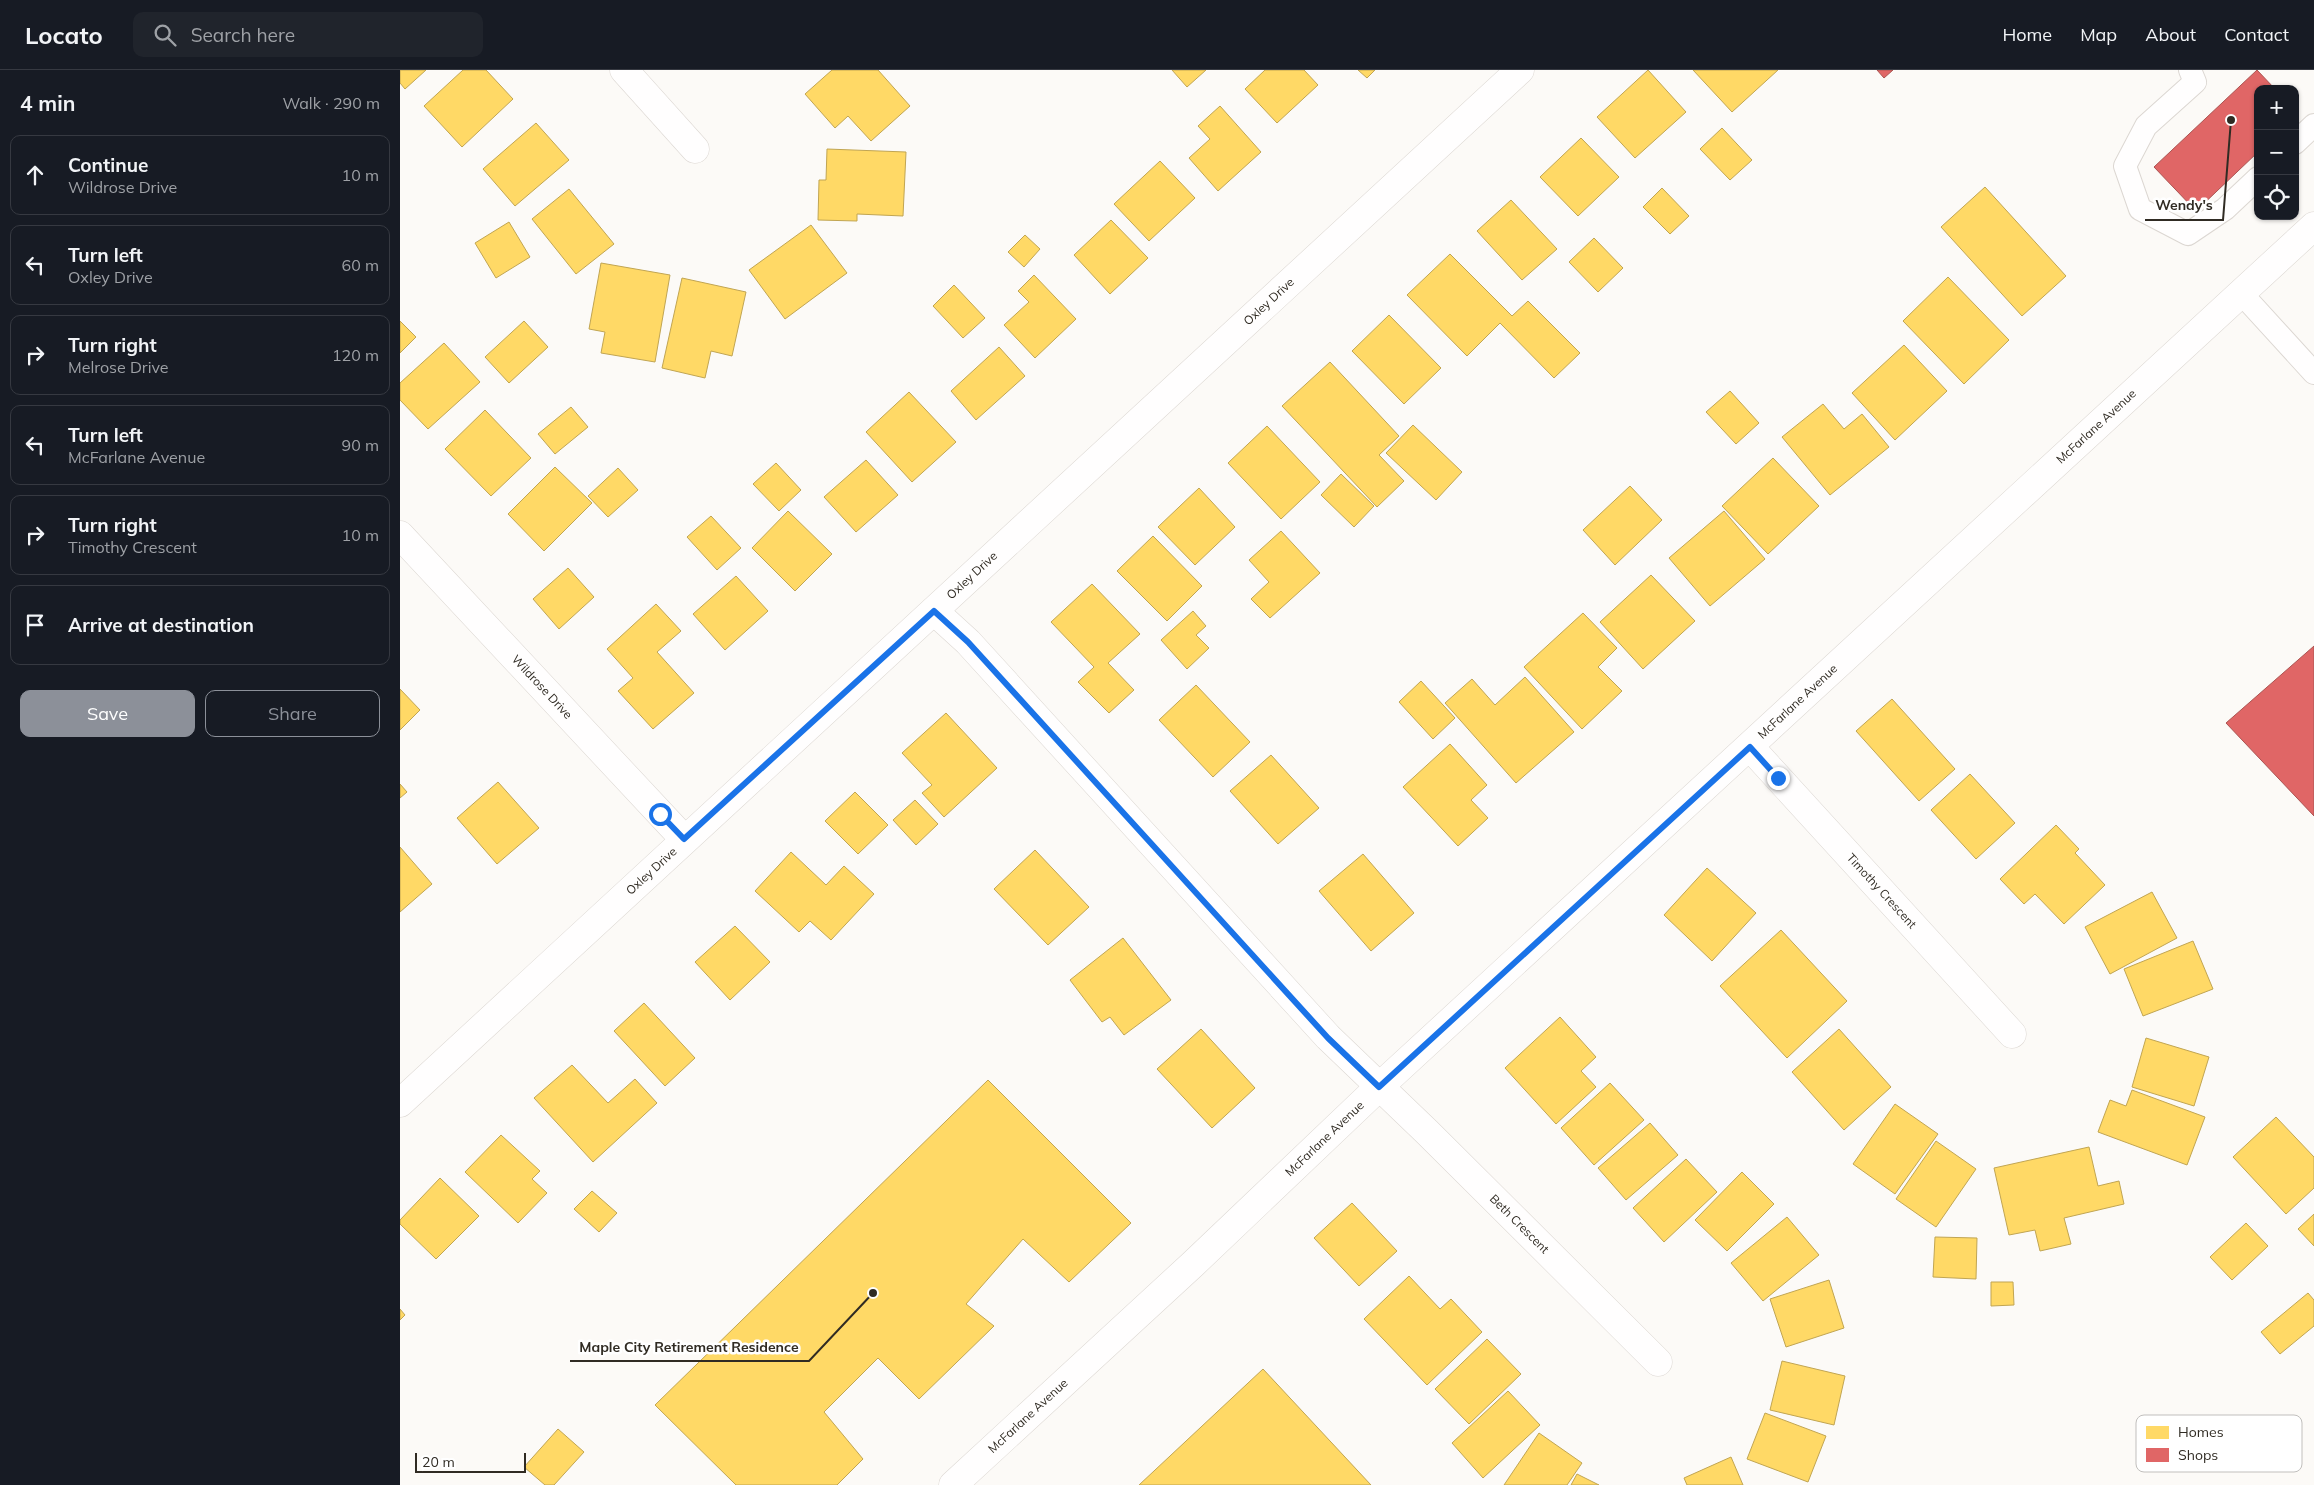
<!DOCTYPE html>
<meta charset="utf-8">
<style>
:root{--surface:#171b24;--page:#20242c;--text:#f1f3f6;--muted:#9ea1a6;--line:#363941;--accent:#8c9099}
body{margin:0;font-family:Mulish,sans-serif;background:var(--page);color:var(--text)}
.controls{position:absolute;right:15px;top:15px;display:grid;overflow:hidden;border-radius:10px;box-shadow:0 1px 4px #0004}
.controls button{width:45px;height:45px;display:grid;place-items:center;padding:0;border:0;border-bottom:1px solid var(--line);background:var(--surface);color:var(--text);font:25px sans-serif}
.scale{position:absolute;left:15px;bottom:12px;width:111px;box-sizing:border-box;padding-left:5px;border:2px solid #302b23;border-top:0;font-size:14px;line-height:18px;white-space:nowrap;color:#302b23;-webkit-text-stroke:4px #fff;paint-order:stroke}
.stop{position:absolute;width:15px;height:15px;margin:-11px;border:4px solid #1a73e8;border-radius:50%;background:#fff}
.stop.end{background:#1a73e8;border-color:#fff;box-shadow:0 1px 5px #0008}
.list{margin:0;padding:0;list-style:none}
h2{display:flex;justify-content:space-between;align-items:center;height:65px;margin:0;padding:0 20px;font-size:21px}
h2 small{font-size:16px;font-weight:400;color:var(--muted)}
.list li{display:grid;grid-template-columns:32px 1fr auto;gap:15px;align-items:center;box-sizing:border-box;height:80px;margin:0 10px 10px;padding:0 10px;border:1px solid var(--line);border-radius:10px}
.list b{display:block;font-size:19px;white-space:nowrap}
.list p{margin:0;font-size:16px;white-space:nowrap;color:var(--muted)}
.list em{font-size:16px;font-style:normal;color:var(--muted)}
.actions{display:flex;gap:10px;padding:15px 20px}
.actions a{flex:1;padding:11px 0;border:1px solid var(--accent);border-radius:10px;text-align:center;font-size:18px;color:var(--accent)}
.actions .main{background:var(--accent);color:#fff}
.icon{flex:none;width:28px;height:28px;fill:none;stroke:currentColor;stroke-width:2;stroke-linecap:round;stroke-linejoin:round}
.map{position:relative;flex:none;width:1914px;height:1415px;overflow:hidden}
header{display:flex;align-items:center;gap:30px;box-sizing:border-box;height:70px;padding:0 25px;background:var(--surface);border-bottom:1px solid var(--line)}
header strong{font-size:24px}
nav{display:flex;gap:28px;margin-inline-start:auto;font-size:18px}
.search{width:350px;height:45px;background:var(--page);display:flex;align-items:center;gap:12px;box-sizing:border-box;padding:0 18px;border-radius:10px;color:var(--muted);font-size:19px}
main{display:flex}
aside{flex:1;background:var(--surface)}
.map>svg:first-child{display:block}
.homes{fill:#ffd966;stroke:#c1a552}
.shops{fill:#e06666;stroke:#ab5452}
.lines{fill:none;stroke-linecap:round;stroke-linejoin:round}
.service-casing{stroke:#dcd7d2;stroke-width:24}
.minor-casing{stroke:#dcd7d2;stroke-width:29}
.service{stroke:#fffefe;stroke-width:22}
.minor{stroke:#fffefe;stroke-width:28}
.route{stroke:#1a73e8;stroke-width:6}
.labels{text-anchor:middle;stroke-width:5;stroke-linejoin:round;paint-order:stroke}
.street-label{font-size:12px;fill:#302b23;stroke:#fff}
.key{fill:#fff;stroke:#c1bfbd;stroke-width:1}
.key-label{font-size:14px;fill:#302b23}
.leader{fill:none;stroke:#302b23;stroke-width:2}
.callout-dot{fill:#302b23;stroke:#fff;stroke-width:2}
.callout-label{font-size:14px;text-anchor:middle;font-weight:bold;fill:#302b23;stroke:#fff;stroke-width:5;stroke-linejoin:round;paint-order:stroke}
</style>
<header>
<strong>Locato</strong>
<div class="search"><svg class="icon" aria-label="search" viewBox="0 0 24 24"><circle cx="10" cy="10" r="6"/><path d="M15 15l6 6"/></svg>Search here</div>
<nav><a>Home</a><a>Map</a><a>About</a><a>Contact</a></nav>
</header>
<main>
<aside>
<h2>4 min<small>Walk · 290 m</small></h2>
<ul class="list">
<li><svg class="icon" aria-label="ahead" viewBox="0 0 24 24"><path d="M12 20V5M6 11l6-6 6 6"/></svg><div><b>Continue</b><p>Wildrose Drive</p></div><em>10 m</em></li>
<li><svg class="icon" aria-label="left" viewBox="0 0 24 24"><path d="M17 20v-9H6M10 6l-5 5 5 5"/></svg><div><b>Turn left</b><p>Oxley Drive</p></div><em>60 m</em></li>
<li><svg class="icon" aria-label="right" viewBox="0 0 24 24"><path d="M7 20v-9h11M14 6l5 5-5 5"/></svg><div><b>Turn right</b><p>Melrose Drive</p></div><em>120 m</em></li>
<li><svg class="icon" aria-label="left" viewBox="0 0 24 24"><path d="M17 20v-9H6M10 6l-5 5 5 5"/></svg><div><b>Turn left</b><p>McFarlane Avenue</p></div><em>90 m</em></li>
<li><svg class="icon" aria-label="right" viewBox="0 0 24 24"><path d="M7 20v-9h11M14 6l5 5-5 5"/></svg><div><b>Turn right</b><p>Timothy Crescent</p></div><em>10 m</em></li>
<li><svg class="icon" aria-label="arrive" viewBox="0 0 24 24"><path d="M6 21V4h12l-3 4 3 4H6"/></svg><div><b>Arrive at destination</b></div></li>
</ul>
<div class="actions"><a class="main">Save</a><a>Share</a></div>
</aside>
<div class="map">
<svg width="1914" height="1415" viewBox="0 0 1914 1415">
<rect width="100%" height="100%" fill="#fcfaf7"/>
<path class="homes" d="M0,0H26L5,19L0,13Z
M63,0H86L113,29L62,77L24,36Z
M432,0H478L510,36L471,71L448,46L435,58L405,24Z
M772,0H806L787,17Z
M865,0H904L918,15L877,53L845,19Z
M958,0H975L967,8Z
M1248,0L1286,42L1235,88L1197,47Z
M1293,0H1378L1332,42Z
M820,36L861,82L818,121L789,88L810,69L798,56Z
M136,53L169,90L115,136L83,99Z
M1322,58L1352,90L1330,110L1300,79Z
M1181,68L1219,107L1178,146L1140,107Z
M427,79L506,82L503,146L457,144V151L418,150L419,110H426Z
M760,91L795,128L749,171L714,134Z
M1585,117L1666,206L1622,246L1541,157Z
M1262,118L1289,146L1270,164L1243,137Z
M169,119L214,174L176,204L132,149Z
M1111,130L1157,179L1122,210L1077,161Z
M711,150L748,188L710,224L674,185Z
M109,152L130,187L96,208L75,173Z
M411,155L447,203L385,249L349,200Z
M625,165L640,179L624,197L608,182Z
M1194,168L1223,198L1198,222L1169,192Z
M1050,184L1112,246L1128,231L1180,283L1154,308L1100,253L1067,286L1007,225Z
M201,193L270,205L255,292L201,283L205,262L189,259Z
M634,205L676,249L635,288L604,255L629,232L618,221Z
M1548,207L1609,270L1564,314L1503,251Z
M282,208L346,222L332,286L311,281L305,308L262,298Z
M554,215L585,248L563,268L533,236Z
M989,245L1041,298L1004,334L952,281Z
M0,251L16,267L0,283Z
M124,251L148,277L109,313L85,287Z
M44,273L80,312L28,359L0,330V313Z
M1504,275L1547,321L1495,370L1452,323Z
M599,277L625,306L576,350L551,321Z
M930,292L999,366L979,385L1004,411L977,437L882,336Z
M1330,321L1359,353L1336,374L1306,342Z
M509,322L556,372L512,412L466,362Z
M1423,334L1444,359L1462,344L1489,377L1430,425L1382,367Z
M171,337L188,357L155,384L138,364Z
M85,340L131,388L91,426L45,379Z
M1013,355L1062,402L1036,430L986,383Z
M867,356L920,412L881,449L828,393Z
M1373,388L1419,436L1368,484L1322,436Z
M466,390L498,425L456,462L424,427Z
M376,393L401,420L379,441L353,414Z
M155,397L192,433L144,481L108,444Z
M218,398L238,420L208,447L188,426Z
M941,404L974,436L954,457L921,425Z
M1230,416L1262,450L1215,495L1183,460Z
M799,418L835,457L795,495L758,457Z
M388,441L432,484L395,521L352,478Z
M1324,441L1365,489L1310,536L1269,488Z
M311,446L341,478L317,500L287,467Z
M881,461L920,503L870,548L851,529L869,512L849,490Z
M753,466L802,516L767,551L717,501Z
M168,498L194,527L159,559L133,529Z
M1251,505L1295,551L1243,599L1200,552Z
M336,506L368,541L325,580L293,544Z
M692,514L740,564L708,593L734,620L709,643L678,612L694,597L651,552Z
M256,534L281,561L257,582L294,623L253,659L218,621L233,608L207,579Z
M793,541L806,556L796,565L809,578L787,599L761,570Z
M1183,543L1217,578L1198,597L1222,621L1182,659L1124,597Z
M1125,607L1174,662L1116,713L1045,633L1072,609L1095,635Z
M1021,611L1055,648L1033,669L999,632Z
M796,615L850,672L813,707L759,650Z
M0,619L20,640L0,660Z
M1492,629L1555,699L1519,731L1456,661Z
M546,643L597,698L544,747L522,723L532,715L502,683Z
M1050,674L1087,715L1071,730L1088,748L1058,776L1003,717Z
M871,685L919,738L878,774L830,721Z
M1570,704L1615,753L1576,789L1531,740Z
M98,712L139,758L97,794L57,748Z
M0,714L7,722L0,728Z
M455,722L488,755L458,784L425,751Z
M515,730L538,754L516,775L493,750Z
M1656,755L1679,779L1675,783L1705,815L1664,854L1635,824L1624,834L1600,809Z
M0,777L32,814L0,842Z
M635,780L689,837L648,875L594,819Z
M391,782L426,815L444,796L474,824L431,870L410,851L399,862L355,821Z
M963,784L1014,843L971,881L919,821Z
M1307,798L1356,843L1312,891L1264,845Z
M1752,822L1777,868L1710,904L1685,857Z
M335,856L370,892L330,930L295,892Z
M1381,860L1447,931L1387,988L1320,916Z
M723,868L771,930L724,965L710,947L702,952L670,910Z
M1793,871L1813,919L1743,946L1724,899Z
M244,933L295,988L265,1016L214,961Z
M1160,947L1196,987L1181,1001L1196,1017L1156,1054L1105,998Z
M801,959L855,1018L812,1058L757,999Z
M1439,959L1491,1017L1444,1060L1392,1002Z
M1746,968L1809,987L1794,1036L1732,1017Z
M172,995L208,1033L235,1009L257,1033L193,1092L134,1028Z
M588,1010L731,1153L669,1212L623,1169L566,1234L594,1256L519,1329L478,1288L424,1342L463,1389L437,1415H336L255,1335Z
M1210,1013L1244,1050L1194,1095L1161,1058Z
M1732,1020L1805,1047L1787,1095L1698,1062L1710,1030L1726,1036Z
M1495,1034L1538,1064L1495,1124L1453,1094Z
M1876,1047L1914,1087V1118L1886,1144L1833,1087Z
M1250,1053L1278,1085L1226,1130L1198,1098Z
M101,1065L140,1101L132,1109L147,1123L118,1153L65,1102Z
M1536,1071L1576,1099L1536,1157L1496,1129Z
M1689,1077L1698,1116L1719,1111L1724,1134L1664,1148L1671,1174L1640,1181L1635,1160L1609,1165L1594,1098Z
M1286,1089L1317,1122L1264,1172L1233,1138Z
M1342,1102L1374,1134L1327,1181L1295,1150Z
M40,1108L79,1146L36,1189L0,1154V1150Z
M192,1121L217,1143L199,1162L174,1139Z
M952,1133L997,1181L959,1216L914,1168Z
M1914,1144V1176L1898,1159Z
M1387,1147L1419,1185L1363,1231L1331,1193Z
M1846,1153L1868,1176L1832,1210L1810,1187Z
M1535,1167L1577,1168L1576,1209L1533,1207Z
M1009,1206L1040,1239L1051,1229L1082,1262L1027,1315L964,1249Z
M1429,1210L1444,1258L1386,1277L1370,1229Z
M1591,1212H1613L1614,1235L1591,1236Z
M1908,1223L1914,1230V1256L1880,1284L1861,1262Z
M0,1239L5,1245L0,1250Z
M1087,1269L1121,1304L1069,1354L1035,1319Z
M1382,1291L1445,1306L1434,1355L1370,1340Z
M863,1299L971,1415H739Z
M1108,1321L1140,1355L1083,1408L1052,1373Z
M1365,1343L1426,1366L1408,1412L1347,1389Z
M158,1359L184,1382L154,1415H145L124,1397Z
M1139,1363L1182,1393L1167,1415H1104Z
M1331,1387L1343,1415H1287L1284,1408Z
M1177,1404L1199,1415H1171Z"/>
<path class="shops" d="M1477,0H1493L1484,8Z
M1857,0L1875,19H1858V82L1796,141L1754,97Z
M1914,576V746L1826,653Z"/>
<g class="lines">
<g class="service-casing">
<path id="service" d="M1790,0L1795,12L1746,56L1725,96L1740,139L1788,164L1825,139L1858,108
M1895,73L1914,55
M1841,223L1914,303"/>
</g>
<g class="minor-casing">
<g id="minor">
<path d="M224,0L295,79"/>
<path id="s1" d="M0,465L284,769"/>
<path id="s2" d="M534,541L568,572L928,967L1027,1062L1258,1292"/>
<path id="s3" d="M1350,677L1612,964"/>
<path id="s4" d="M0,1033L1120,0"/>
<path id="s5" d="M553,1415L793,1194L979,1017L1914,156"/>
</g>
</g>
<use href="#service" class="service"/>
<use href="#minor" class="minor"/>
</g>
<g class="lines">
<path class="route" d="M260,744L284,769L534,541L568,572L928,968L979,1017L1350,677L1378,708"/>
</g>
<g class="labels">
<g class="street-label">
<text dy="4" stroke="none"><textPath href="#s4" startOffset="1182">Oxley Drive</textPath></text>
<text dy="4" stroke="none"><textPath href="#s5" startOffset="1558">McFarlane Avenue</textPath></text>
<text dy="4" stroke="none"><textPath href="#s4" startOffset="778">Oxley Drive</textPath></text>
<text dy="4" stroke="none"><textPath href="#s1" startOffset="208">Wildrose Drive</textPath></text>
<text dy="4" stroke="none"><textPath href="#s5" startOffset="1152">McFarlane Avenue</textPath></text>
<text dy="4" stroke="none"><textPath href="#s4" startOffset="342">Oxley Drive</textPath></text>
<text dy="4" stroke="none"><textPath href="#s3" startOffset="195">Timothy Crescent</textPath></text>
<text dy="4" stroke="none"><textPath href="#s5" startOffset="508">McFarlane Avenue</textPath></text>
<text dy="4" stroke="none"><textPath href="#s2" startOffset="848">Beth Crescent</textPath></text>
<text dy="4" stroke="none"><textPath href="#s5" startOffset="102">McFarlane Avenue</textPath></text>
</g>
</g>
<rect x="1736" y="1345" width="166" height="57" rx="8" class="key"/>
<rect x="1746" y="1356" width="23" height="13" fill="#ffd966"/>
<rect x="1746" y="1378" width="23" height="14" fill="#e06666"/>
<g class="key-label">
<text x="1778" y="1367">Homes</text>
<text x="1778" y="1390">Shops</text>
</g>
<path class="leader" d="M1831 50L1823 150H1745M473 1223L409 1291H170"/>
<g class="callout-dot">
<circle cx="1831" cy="50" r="5"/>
<circle cx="473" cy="1223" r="5"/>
</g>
<g class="callout-label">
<text x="1784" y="140">Wendy's</text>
<text x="289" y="1282">Maple City Retirement Residence</text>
</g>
</svg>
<div class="controls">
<button>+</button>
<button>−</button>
<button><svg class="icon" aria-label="locate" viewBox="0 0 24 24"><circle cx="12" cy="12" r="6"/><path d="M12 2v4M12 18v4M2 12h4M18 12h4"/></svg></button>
</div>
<div class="scale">20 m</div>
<div class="stop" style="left:260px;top:744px"></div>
<div class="stop end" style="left:1378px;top:708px"></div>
</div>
</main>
